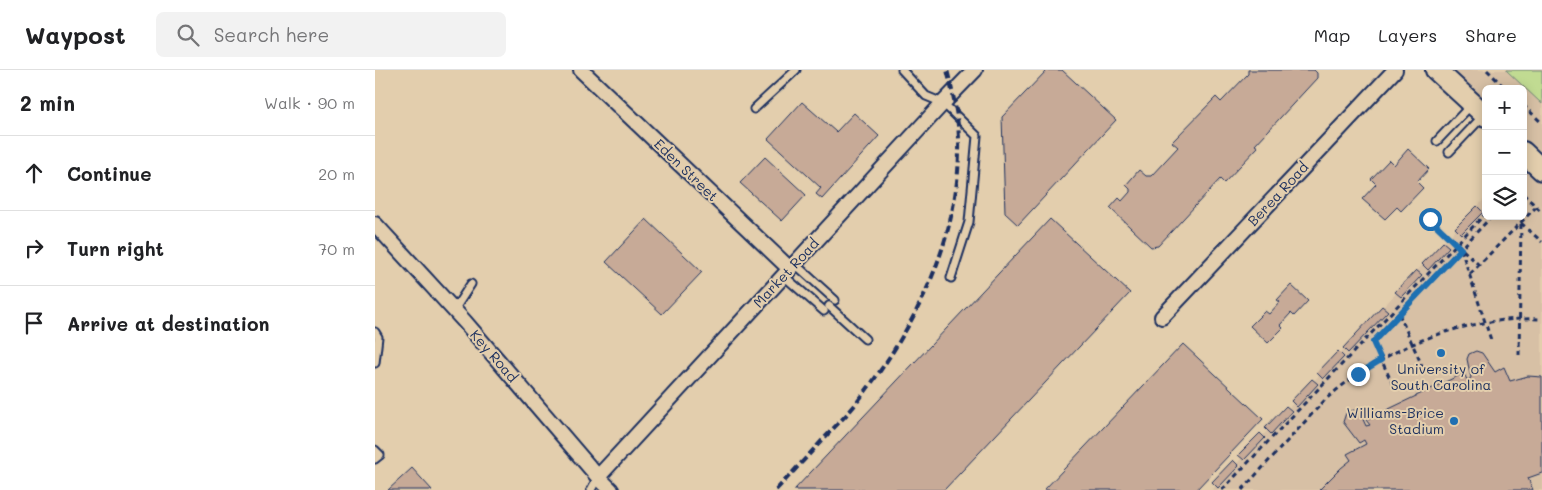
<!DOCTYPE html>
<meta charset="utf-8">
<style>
:root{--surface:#fff;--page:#f2f2f2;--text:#202124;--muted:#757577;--line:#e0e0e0}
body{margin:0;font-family:Mali,sans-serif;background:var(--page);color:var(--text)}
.controls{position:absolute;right:15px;top:15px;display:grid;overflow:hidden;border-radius:8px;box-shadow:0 2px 12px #0003}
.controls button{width:45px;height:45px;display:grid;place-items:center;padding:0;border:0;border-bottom:1px solid var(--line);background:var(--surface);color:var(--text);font:25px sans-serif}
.stop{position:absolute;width:15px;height:15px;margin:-11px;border:4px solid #1f6fb2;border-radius:50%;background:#fff}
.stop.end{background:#1f6fb2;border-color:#fff;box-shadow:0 1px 5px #0008}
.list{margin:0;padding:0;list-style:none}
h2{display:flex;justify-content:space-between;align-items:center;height:65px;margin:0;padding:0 20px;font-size:21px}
h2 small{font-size:16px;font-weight:400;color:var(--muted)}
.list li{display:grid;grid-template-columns:32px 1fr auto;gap:15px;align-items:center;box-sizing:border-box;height:75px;padding:0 20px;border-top:1px solid var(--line)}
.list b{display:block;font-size:19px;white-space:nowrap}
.list em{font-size:16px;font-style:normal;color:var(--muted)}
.icon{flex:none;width:28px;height:28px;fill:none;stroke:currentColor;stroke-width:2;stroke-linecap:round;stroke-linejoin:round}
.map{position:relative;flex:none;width:1167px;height:420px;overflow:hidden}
header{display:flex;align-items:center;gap:30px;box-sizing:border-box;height:70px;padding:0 25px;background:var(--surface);border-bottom:1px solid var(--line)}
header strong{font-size:24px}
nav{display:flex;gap:28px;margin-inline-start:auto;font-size:18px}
.search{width:350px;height:45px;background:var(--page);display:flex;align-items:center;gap:12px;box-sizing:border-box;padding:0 18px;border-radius:8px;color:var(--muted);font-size:19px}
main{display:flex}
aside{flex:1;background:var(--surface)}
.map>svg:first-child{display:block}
.built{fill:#d7c0a5}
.green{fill:#c1db92;stroke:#6e8578}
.building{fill:#c7aa97;stroke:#1b2f5e}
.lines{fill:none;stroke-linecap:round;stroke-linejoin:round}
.lane-casing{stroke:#1b2f5e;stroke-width:11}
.street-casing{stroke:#1b2f5e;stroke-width:18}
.secondary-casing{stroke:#1b2f5e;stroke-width:24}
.path{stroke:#1b2f5e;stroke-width:3;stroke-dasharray:5 4;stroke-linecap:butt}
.lane{stroke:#e3cead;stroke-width:7}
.street{stroke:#e3cead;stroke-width:14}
.secondary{stroke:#e3cead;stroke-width:20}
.rail{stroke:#1b2f5e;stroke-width:4;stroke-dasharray:8 4;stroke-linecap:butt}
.route{stroke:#1f6fb2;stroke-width:6}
.poi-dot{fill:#1f6fb2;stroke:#e3cead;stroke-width:2}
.labels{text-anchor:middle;stroke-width:4;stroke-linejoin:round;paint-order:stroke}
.street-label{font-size:14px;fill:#1b2f5e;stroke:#e3cead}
.poi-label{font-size:14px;fill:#1b2f5e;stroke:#e3cead}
</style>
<header>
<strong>Waypost</strong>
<div class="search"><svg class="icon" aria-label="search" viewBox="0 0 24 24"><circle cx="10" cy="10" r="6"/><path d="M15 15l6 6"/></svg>Search here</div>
<nav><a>Map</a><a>Layers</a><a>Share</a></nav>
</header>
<main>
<aside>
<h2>2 min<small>Walk · 90 m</small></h2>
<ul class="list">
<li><svg class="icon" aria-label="ahead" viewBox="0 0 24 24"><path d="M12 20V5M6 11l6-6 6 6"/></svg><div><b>Continue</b></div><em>20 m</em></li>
<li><svg class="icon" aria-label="right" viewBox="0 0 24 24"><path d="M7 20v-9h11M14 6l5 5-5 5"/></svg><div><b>Turn right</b></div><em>70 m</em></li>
<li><svg class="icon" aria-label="arrive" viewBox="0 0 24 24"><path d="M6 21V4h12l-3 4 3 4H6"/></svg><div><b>Arrive at destination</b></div></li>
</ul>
</aside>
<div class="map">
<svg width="1167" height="420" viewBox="0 0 1167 420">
<rect width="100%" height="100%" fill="#e3cead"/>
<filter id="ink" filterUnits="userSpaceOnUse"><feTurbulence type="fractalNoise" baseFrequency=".02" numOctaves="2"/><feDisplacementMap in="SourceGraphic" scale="10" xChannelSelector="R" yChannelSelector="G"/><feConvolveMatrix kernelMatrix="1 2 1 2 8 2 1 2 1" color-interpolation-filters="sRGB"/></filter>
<g filter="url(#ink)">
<path class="built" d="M1054,0H1167V420H837L1111,127V146H1148V19H1111V55Z"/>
<path class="green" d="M1131,0H1167V34Z"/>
<path class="building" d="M672,0H687L741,50L643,155L630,143L627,47Z
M873,0H939L942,3V8L880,75L883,77L849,113L845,109L783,176L776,177L735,138L744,128L747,131L755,122V119L751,115L764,100L771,106H776L803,77L797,72L841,27L846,32L873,4Z
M427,32L461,62L479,43L504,66L447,129L441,124L446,118L393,69Z
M1033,79L1054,99L1042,112L1048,118L1026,141L1022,137L1010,149L987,129L1001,114L996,109L1014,90L1019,95Z
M390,87L431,125L407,151L365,113Z
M1102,136L1108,142L1086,164L1080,158Z
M271,149L327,202L287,244L231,192Z
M675,149L755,223L569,420H419Z
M1068,172L1074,177L1053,200L1047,194Z
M1041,200L1047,205L1026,227L1020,222Z
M916,215L933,231L919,246L916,243L905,255L908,258L893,273L875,256L890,241L894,244L905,232L902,230Z
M1007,236L1013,241L973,283L968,278Z
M808,274L888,349L821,420H669Z
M963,281L969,287L948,309L942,303Z
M1101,281L1107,283L1120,302L1129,297L1135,311L1153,306L1167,307V403L1153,408L1158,420H944L966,398L976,390L972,384L991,374L989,370L984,373L968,352L971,343L979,340L985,343L991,356L995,355L991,350L1089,303L1092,310L1096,308L1092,289L1094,284Z
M937,309L943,314L922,337L916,331Z
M911,336L917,341L896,364L890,358Z
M885,363L890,368L869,390L863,385Z
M858,390L864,396L843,418L837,412Z
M37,398L57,420H13Z"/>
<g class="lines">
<g class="lane-casing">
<path id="lane" d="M527,0L551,26L568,33L602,66L594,152L576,208
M379,39L421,0
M1062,71L1097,34
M1074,82L1108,46
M420,194L460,230
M409,206L449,241
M454,236L490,269
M79,240L96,214
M0,262L3,267L0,293
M0,380L5,385L0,389
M216,420L223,407"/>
</g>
<g class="street-casing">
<path id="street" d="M206,0L415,199
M0,154L90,252L223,407L236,420
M787,247L1020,0
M223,407L568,33L600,0"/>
</g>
<g class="secondary-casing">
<path id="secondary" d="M1061,0L1111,46
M1148,82L1167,100"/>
</g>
<path class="path" d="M1112,0L1131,19
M1148,35L1167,53
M1148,124L1167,142
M1055,149L1104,195
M1146,153L1167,172
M1086,179L1116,270
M1095,204L1161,137
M1024,244L1048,298
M1144,285L1146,152
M1018,315L998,272L1117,146
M847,420L1111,143
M867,420L949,331C1007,278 1088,246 1167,249"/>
<use href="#lane" class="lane"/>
<use href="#street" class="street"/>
<use href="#secondary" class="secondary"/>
<path class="rail" d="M401,420C419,401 437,381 455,362C464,352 475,342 483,331C539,259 582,175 584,82C585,54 579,27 572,0"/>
</g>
</g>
<g class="lines" filter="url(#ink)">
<path class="route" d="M983,304L1006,290L998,272L1086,179L1055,149"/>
</g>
<g class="poi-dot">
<circle cx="1066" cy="283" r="5"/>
<circle cx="1079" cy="351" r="5"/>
</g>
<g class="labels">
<g class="street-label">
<text transform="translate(311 100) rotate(44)" y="5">Eden Street</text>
<text transform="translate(903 124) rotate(-47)" y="5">Berea Road</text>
<text transform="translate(411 203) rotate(-47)" y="5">Market Road</text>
<text transform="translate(119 286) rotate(49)" y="5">Key Road</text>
</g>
<g class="poi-label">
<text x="1066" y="304">University of<tspan x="1066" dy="16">South Carolina</tspan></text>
<text x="1069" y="348" text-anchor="end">Williams-Brice<tspan x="1069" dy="16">Stadium</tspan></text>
</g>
</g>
</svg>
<div class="controls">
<button>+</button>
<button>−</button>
<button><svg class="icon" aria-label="layers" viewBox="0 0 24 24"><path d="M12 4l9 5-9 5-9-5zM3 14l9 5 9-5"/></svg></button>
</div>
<div class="stop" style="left:1055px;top:149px"></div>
<div class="stop end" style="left:983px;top:304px"></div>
</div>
</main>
